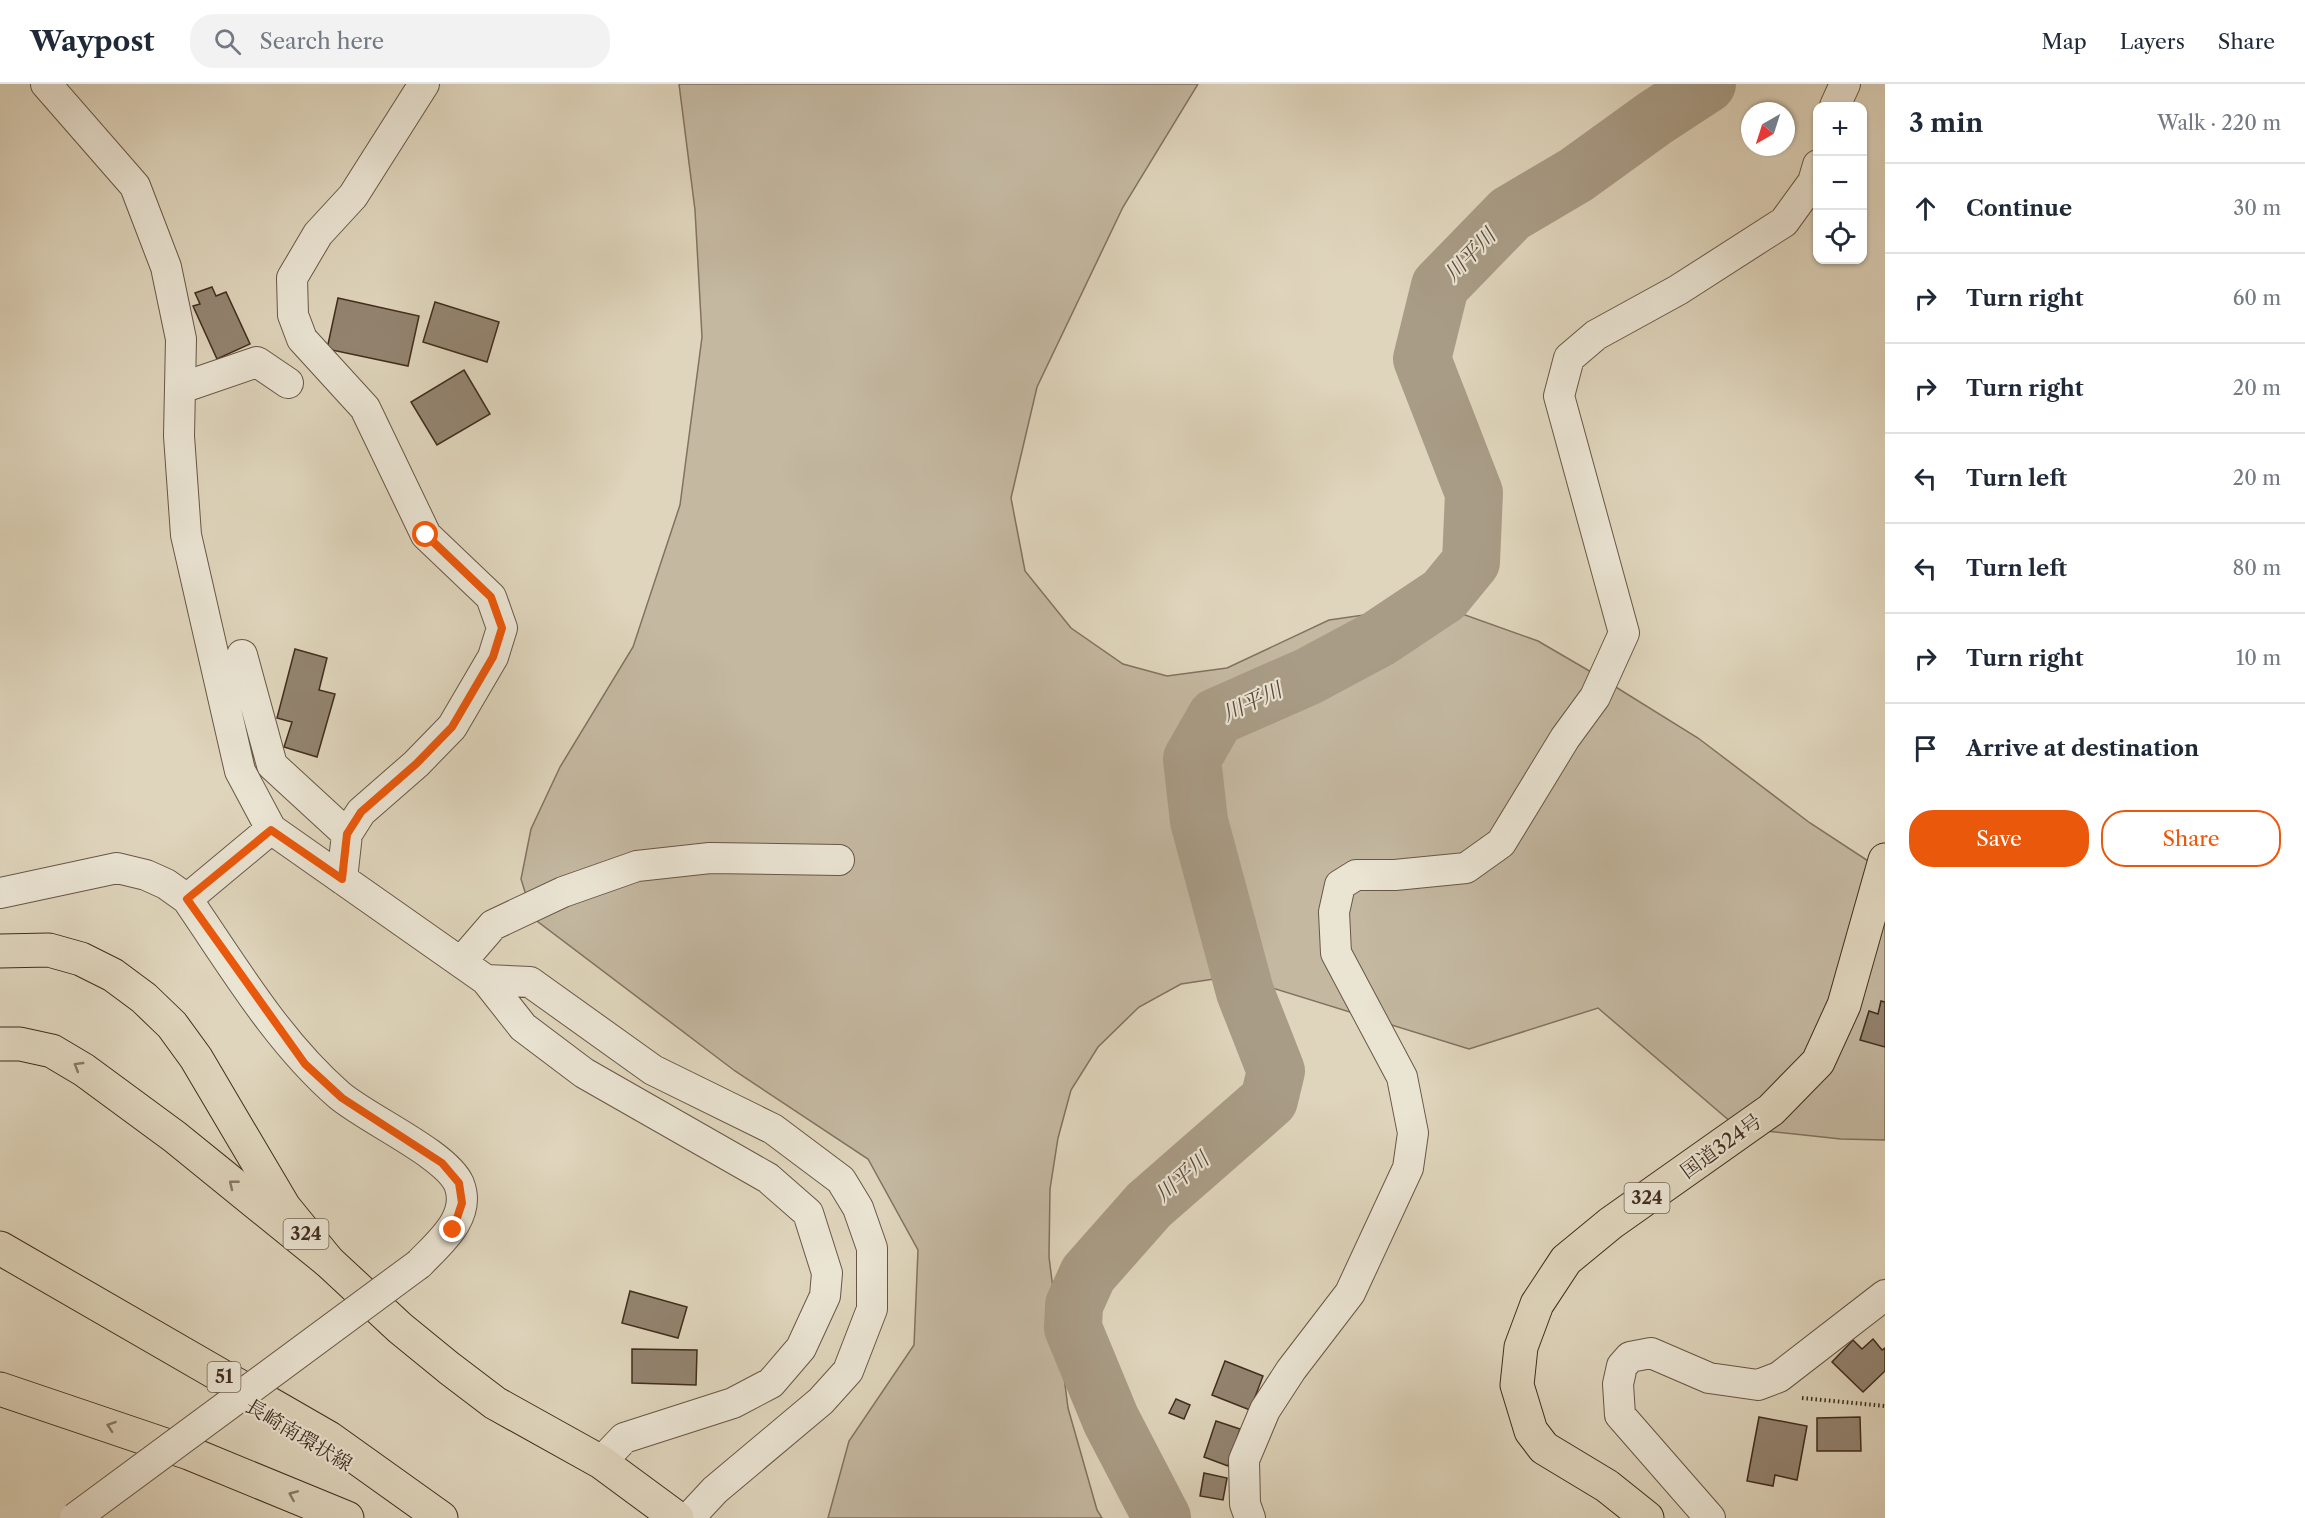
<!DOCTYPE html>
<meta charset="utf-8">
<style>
:root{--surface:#fff;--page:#f2f2f3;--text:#1f2937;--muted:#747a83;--line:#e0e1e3;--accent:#ea580c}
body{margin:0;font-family:"Libre Caslon Text","Noto Serif JP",serif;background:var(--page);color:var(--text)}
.controls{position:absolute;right:18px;top:18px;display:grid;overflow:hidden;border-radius:12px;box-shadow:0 2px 4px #0004}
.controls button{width:54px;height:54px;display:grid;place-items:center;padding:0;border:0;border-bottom:2px solid var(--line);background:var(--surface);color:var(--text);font:30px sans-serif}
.compass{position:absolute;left:1741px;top:18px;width:54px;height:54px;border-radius:50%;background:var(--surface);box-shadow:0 2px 4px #0004;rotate:219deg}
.stop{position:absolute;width:18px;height:18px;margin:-14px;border:4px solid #ea580c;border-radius:50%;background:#fff}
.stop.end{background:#ea580c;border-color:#fff;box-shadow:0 2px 6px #0008}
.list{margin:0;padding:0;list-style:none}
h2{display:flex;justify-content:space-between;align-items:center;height:78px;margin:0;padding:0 24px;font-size:26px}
h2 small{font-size:20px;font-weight:400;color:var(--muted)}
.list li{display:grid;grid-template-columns:39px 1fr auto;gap:18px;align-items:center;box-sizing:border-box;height:90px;padding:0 24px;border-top:2px solid var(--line)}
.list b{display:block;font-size:22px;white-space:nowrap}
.list em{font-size:20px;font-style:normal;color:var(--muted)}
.actions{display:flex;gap:12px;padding:18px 24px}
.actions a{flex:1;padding:14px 0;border:2px solid var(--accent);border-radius:24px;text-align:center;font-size:21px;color:var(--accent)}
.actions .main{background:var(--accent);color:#fff}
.icon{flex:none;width:33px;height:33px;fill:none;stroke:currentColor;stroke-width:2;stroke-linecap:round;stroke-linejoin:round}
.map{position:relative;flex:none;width:1885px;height:1434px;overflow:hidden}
header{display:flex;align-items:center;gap:36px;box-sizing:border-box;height:84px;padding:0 30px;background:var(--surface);border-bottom:2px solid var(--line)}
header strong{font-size:28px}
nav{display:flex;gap:33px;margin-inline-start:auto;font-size:21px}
.search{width:420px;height:54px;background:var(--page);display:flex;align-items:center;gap:15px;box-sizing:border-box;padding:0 21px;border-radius:24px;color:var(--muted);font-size:22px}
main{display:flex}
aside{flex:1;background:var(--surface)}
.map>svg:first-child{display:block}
.green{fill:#c4b8a1;stroke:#827260;stroke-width:1.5}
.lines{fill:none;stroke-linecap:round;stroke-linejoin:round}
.river{stroke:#a99c86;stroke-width:58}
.building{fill:#938470;stroke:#412d1e;stroke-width:1.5}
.minor-casing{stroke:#685746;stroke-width:32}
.trunk-casing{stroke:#412d1e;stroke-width:35}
.motorway-casing{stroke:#412d1e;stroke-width:35}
.path{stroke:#412d1e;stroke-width:4;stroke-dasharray:1.5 3;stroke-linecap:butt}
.minor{stroke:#eae4d3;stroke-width:30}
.trunk{stroke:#dfd5bc;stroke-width:33}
.motorway{stroke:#dfd5bc;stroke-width:33}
.minor-bridge-casing{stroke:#685746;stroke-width:32;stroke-linecap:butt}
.minor-bridge{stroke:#eae4d3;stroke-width:30}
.oneway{stroke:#887965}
.route{stroke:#ea580c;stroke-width:8}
.labels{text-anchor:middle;stroke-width:4.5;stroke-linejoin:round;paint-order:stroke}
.shield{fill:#eae4d3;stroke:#746454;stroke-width:1.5}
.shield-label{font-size:18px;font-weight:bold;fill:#412d1e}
.street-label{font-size:20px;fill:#412d1e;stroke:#eae4d3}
.water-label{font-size:21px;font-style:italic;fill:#5b4938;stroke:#eae4d3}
</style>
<header>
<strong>Waypost</strong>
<div class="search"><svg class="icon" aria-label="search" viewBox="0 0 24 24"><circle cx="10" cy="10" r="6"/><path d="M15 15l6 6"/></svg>Search here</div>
<nav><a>Map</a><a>Layers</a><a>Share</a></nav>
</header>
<main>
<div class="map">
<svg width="1885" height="1434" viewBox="0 0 1885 1434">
<rect width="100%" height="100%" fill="#dfd5bc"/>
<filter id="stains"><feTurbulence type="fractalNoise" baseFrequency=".00333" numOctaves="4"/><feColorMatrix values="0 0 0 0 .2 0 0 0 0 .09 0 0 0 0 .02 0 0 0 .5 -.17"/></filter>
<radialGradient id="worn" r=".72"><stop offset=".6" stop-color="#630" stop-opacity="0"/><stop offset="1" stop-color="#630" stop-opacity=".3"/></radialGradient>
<path class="green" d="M679,0H1198L1123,123L1037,303L1011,414L1025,487L1071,544L1123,580L1167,592L1227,584L1329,536L1392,527H1454L1538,557L1598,592L1698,654L1810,739L1885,788V1056L1841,1055L1738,1044L1598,924L1469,965L1234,892L1181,900L1139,923L1098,963L1071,1006L1058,1054L1050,1105L1049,1173L1068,1324L1097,1426L1102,1434H828L849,1357L914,1261L918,1166L868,1075L735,987L533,834L521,795L531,745L560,683L633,563L680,421L702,253L695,126Z"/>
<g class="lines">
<path class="river" d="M1162,1434L1111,1336L1073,1244L1074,1221L1088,1190L1149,1121L1269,1016L1276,987L1245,908L1199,737L1192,675L1216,633L1309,592L1378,555L1444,511L1471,478L1474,409L1422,275L1440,202L1510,130L1576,91L1655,34L1707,0"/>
</g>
<path class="building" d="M212,203L216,212L226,208L250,260L217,275L193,222L200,220L195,209Z
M338,214L419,232L408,282L327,265Z
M435,218L499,238L487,278L423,258Z
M464,286L490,330L437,361L411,318Z
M295,565L327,574L319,606L335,610L317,673L284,663L292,638L277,634Z
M1881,917L1885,918V963L1860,956L1869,927L1878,930Z
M630,1207L687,1223L678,1254L622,1239Z
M1873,1255L1882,1266L1885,1264V1287L1863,1308L1832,1278L1853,1256L1862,1265Z
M632,1265L697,1266L696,1301L632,1299Z
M1225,1277L1263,1292L1250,1326L1212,1311Z
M1176,1315L1190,1321L1184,1335L1169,1329Z
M1759,1333L1807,1342L1797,1396L1775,1391L1773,1402L1747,1397Z
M1860,1333L1861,1367H1817V1334Z
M1216,1337L1240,1345L1228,1382L1204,1373Z
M1204,1389L1227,1394L1223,1416L1200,1412Z"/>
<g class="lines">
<g class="minor-casing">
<path id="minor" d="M46,0L135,102L166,183L181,255L179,352L186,451L240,687L271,745L486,896L530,898L653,986L773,1045L841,1096L858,1124L872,1164V1225L848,1287L821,1317L715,1406L689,1434
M1835,22L1845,0
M181,304L257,278L288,299
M242,571L272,681L347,750
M342,795L347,750L361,728L416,680L452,643L493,573L502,544L491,513L426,451L365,324L302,255L293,231L292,194L318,150L353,112L424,0
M0,809L117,784L146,791L166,800L187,815C233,882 277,957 339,1011C367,1035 446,1070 459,1100C472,1133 439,1159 419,1180
M187,815L271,745
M461,878L493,841L563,808L637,782L710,774L839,776
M486,896L523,943L584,989L768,1094L808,1129L827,1189L825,1212L801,1264L771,1299L733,1319L624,1354L601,1378
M1250,1434L1245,1420L1244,1376L1265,1326L1291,1286L1350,1209L1408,1084L1413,1049L1402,993L1336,869L1334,828L1340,801L1356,791H1395L1466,784L1501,759L1565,654L1595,613L1624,549L1559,312L1569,274L1596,251L1678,206L1784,138L1813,98L1818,81
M1710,1434L1620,1331L1618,1300L1622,1282L1630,1273L1651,1269L1709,1294L1758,1301L1779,1293L1885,1211"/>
</g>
<g class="trunk-casing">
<path id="trunk" d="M0,867L49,866L81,875L113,891L144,914L172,941L196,974L284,1123L328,1177L400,1244L449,1284L495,1319L601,1378L677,1434
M1647,1434L1607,1402L1544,1364L1531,1347L1517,1301L1521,1263L1537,1220L1566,1176L1611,1139L1771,1026L1818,978L1844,921L1885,776"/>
</g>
<g class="motorway-casing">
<path id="motorway" d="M0,960H20L52,967L84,986L175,1053L328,1177
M0,1164L329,1354L441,1434
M0,1305L189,1369L347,1434"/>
</g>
<path class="path" d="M1802,1314L1885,1322"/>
<use href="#minor" class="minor"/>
<use href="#trunk" class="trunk"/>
<use href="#motorway" class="motorway"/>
<g class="minor-bridge-casing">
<path id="minor-bridge" d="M75,1434L419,1180"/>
</g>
<use href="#minor-bridge" class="minor-bridge"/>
</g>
<defs><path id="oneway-chevron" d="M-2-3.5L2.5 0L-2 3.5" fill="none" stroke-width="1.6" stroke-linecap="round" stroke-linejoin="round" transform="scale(1.5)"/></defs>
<g class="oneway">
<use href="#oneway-chevron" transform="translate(78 982) rotate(-149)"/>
<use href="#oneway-chevron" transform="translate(233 1100) rotate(-141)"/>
<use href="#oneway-chevron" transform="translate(111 1342) rotate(-161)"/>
<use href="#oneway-chevron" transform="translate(293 1411) rotate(-157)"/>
</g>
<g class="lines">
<path class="route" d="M426,451L491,513L502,544L493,573L452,643L416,680L361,728L347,750L342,795L271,746L187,815L305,980L342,1014L442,1079L459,1099L462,1119L453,1146"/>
</g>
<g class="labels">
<g class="shield">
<rect x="1624.5" y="1099" width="45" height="30" rx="4.5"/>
<rect x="283.5" y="1135" width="45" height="30" rx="4.5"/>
<rect x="207.5" y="1278" width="33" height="30" rx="4.5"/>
</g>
<g class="shield-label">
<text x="1647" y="1120">324</text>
<text x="306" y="1156">324</text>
<text x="224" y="1299">51</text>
</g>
<g class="street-label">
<text transform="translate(1721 1062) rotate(-36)" y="7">国道324号</text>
<text transform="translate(299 1351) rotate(31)" y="7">長崎南環状線</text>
</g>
<g class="water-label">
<text transform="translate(1470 171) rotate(-46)" y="7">川平川</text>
<text transform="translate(1252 618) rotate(-25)" y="7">川平川</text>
<text transform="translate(1182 1093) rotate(-41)" y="7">川平川</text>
</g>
</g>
<rect width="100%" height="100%" filter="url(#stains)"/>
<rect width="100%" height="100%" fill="url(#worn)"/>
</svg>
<div class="controls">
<button>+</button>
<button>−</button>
<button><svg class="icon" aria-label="locate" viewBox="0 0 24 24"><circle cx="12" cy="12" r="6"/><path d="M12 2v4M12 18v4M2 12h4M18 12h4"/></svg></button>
</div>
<svg class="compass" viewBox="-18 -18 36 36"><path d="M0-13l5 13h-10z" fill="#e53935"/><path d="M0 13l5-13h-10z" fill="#747a83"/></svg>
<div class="stop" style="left:426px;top:451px"></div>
<div class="stop end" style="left:453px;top:1146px"></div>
</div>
<aside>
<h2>3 min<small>Walk · 220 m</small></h2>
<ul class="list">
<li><svg class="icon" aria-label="ahead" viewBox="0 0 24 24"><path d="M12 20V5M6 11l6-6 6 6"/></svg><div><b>Continue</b></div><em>30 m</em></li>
<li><svg class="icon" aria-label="right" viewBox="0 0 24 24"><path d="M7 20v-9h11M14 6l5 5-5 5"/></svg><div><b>Turn right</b></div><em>60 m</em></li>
<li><svg class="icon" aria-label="right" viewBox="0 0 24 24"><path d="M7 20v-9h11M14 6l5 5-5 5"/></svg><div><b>Turn right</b></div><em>20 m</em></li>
<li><svg class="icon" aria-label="left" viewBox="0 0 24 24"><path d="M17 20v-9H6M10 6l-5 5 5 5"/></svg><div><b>Turn left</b></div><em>20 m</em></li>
<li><svg class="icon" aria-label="left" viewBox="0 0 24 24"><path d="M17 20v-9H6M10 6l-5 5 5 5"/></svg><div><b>Turn left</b></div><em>80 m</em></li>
<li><svg class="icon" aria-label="right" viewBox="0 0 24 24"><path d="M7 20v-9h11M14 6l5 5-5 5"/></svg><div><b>Turn right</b></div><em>10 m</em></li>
<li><svg class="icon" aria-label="arrive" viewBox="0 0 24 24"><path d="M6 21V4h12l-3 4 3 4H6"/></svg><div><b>Arrive at destination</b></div></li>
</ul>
<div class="actions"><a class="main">Save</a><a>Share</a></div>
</aside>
</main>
